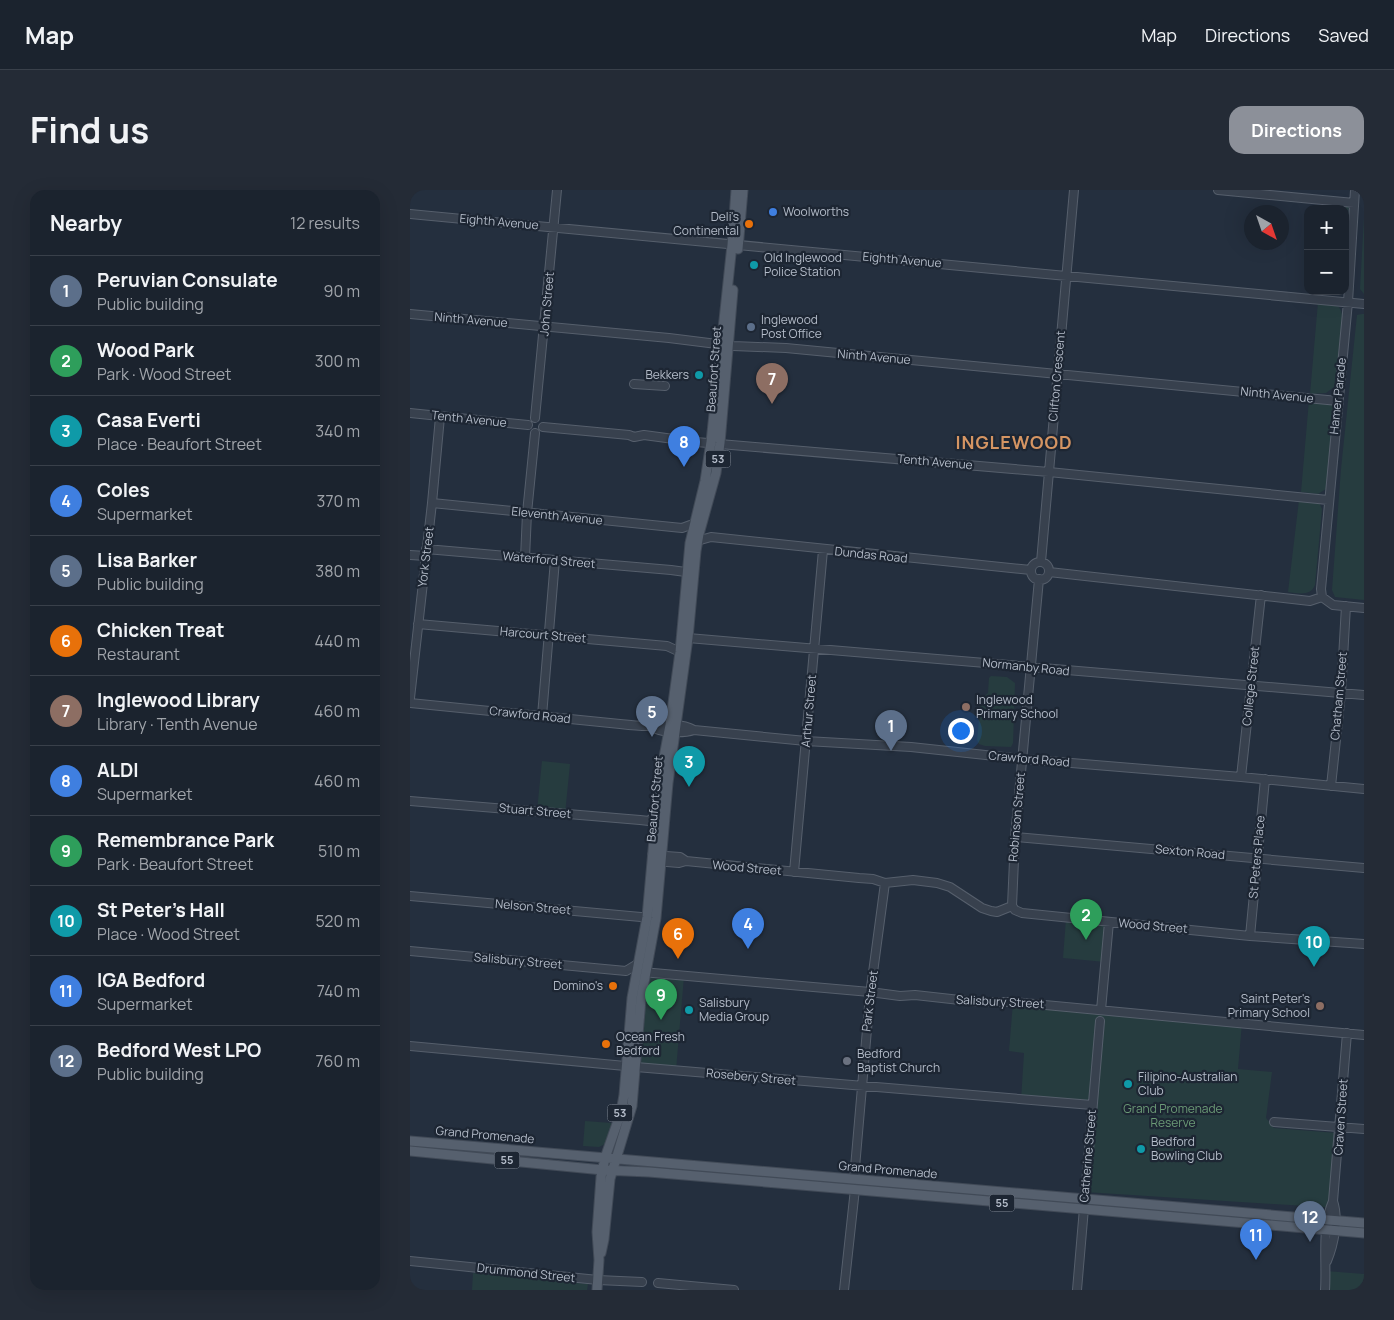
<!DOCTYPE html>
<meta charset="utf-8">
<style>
:root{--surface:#1b232e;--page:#242b36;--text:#f1f3f6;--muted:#a0a4aa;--line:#39404a;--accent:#8c9099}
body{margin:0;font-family:Manrope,sans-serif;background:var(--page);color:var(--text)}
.controls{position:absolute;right:15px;top:15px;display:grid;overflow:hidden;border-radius:10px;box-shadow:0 5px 20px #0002}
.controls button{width:45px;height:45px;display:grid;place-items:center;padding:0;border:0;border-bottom:1px solid var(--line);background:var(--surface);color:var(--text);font:25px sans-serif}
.compass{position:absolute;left:834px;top:15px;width:45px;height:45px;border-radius:50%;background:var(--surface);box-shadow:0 5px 20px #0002;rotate:140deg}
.you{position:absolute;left:550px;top:540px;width:18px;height:18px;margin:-12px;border:4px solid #fff;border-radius:50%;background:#1a73e8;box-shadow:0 0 0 8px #1a73e833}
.badge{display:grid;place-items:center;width:32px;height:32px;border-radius:50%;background:var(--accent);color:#fff;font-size:16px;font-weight:700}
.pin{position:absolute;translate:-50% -41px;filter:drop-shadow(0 1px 2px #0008)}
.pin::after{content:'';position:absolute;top:26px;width:18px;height:15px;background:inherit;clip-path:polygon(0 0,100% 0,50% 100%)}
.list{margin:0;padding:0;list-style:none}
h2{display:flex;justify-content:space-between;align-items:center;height:65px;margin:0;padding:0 20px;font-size:21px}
h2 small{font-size:16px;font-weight:400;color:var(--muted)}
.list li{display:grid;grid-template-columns:32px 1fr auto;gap:15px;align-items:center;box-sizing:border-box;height:70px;padding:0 20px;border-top:1px solid var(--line)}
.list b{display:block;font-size:19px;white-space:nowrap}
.list p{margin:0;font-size:16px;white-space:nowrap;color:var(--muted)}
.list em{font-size:16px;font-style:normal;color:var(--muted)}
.map{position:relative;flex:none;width:954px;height:1100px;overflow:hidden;border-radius:15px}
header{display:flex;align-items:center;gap:30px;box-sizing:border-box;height:70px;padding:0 25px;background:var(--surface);border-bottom:1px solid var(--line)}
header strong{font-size:24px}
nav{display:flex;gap:28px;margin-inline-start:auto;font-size:18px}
.intro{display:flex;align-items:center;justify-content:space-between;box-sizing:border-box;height:120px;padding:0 30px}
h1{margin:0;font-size:35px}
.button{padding:12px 22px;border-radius:15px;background:var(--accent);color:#fff;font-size:18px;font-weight:700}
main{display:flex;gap:30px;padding:0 30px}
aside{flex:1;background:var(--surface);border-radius:15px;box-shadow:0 5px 20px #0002}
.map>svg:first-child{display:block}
.green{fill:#263c3f}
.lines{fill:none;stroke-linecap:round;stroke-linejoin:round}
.minor-casing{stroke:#565f6c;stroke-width:10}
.major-casing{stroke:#414a57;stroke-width:11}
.minor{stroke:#38414e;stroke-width:8}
.major{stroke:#56606e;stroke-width:9}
.shop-dot{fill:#3f7fe0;stroke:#1d2633;stroke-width:2}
.food-dot{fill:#e8710a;stroke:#1d2633;stroke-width:2}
.culture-dot{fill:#0f9aa8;stroke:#1d2633;stroke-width:2}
.service-dot{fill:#5c6f8a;stroke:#1d2633;stroke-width:2}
.education-dot{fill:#8d6e63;stroke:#1d2633;stroke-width:2}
.worship-dot{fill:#6b7280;stroke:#1d2633;stroke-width:2}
.labels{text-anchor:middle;stroke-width:4.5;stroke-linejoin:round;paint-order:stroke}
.shield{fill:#1d2633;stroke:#878f9c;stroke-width:1}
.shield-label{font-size:11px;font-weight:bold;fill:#b4bcc9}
.poi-label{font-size:12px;fill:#b4bcc9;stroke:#1d2633;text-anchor:start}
.street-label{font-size:12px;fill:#b4bcc9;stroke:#1d2633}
.park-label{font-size:12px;fill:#6b9a76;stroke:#1d2633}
.district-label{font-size:18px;font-weight:bold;letter-spacing:1px;fill:#d59563;stroke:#1d2633}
</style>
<header>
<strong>Map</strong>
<nav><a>Map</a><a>Directions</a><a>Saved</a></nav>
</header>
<div class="intro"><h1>Find us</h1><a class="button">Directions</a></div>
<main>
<aside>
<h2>Nearby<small>12 results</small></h2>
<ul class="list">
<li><span class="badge" style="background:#5c6f8a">1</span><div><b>Peruvian Consulate</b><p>Public building</p></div><em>90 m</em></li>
<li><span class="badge" style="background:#2e9e5b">2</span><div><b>Wood Park</b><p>Park · Wood Street</p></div><em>300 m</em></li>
<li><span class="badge" style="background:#0f9aa8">3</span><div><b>Casa Everti</b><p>Place · Beaufort Street</p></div><em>340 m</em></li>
<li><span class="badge" style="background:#3f7fe0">4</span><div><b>Coles</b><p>Supermarket</p></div><em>370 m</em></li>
<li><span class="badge" style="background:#5c6f8a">5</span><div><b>Lisa Barker</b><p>Public building</p></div><em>380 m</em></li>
<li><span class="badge" style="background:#e8710a">6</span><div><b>Chicken Treat</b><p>Restaurant</p></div><em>440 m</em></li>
<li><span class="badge" style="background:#8d6e63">7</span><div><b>Inglewood Library</b><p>Library · Tenth Avenue</p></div><em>460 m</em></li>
<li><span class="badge" style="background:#3f7fe0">8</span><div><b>ALDI</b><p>Supermarket</p></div><em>460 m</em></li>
<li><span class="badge" style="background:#2e9e5b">9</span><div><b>Remembrance Park</b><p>Park · Beaufort Street</p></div><em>510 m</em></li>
<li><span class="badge" style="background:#0f9aa8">10</span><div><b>St Peter's Hall</b><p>Place · Wood Street</p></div><em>520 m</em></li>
<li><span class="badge" style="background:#3f7fe0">11</span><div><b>IGA Bedford</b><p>Supermarket</p></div><em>740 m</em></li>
<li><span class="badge" style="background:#5c6f8a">12</span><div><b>Bedford West LPO</b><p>Public building</p></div><em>760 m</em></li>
</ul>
</aside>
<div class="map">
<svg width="954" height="1100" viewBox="0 0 954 1100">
<rect width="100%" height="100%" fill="#242f3e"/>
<path class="green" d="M917,13L939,15L938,27H935V19H917Z
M954,27V104L950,99Z
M908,112C923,113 930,111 933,128L924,197L916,203L900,204Z
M952,124H954V410L925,407L922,400L931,279L947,125Z
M899,210L921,213L926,218L916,299L908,304L891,302Z
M889,310L909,312L912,319L905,395C900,407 888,403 878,402Z
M581,486L597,487L605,493L603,553L601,557L575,556L569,554L567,550L570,518L572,508L578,503L579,488Z
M132,571L160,574L155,624L127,621Z
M656,729L699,732L695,772L653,768Z
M241,783L274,786L266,880L231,877L233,827Z
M603,812L832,833L828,879L862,882L856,928L864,938L927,943L926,1018L675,1002L682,915L611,910L614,863L599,861Z
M175,931L202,933L195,954L189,957L173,956Z
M916,1081L954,1084V1100H915Z
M63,1083L178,1094L177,1100H62Z"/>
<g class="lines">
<g class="minor-casing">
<path id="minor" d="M808,0L944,13
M0,24L954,114
M0,124L259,148L323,156L376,158L928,211
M224,194L255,196
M0,223L118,235
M125,228L147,0
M133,237L219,245L224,247L234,245L286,252L639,282L918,310
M22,313L272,338L283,334
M287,351L301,347L621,380
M16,359L261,380L283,383
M0,365L16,366
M115,368L117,323L125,243
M631,372L664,0
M621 381a9 9 0 1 1 18 0a9 9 0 1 1-18 0Z
M639,382L900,411L912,407
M912,407L911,399L938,112L945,0
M912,407L923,415L954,418
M8,434L257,456L270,462
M278,448L954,505
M0,508L22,313L30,227
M0,513L210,534C219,535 228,536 237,536C253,535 269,532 284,540L396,551L501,557L613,569L831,587L954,599
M132,526L145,370
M240,536C250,543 272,544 284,540
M831,587L851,405
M921,596L931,503L936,416
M0,611L230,630L239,631L247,624
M605,647L954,678
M242,665L270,667L276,671
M245,671L269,673L276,671L449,688L463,689L475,693L503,690L527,693L540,697L572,718L581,721L587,722L602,716
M384,682L413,360
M0,706L242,728
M602,716L605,720L612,723L840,746L954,754
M602,716L605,647L629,389
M840,746L855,589
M0,761L216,781L229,773
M232,782L460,802L490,806L505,805L568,812H603L954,845
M691,820L699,732
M0,856L226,877L682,915
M864,932L954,939
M444,989L460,805L475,693
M0,1071L188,1090L232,1092
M917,1071C924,1054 929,1029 923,1011
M248,1093L324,1100
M434,1100L445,999
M667,1100L690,831
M915,1100C917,1071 911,1038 923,1011L937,843"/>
</g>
<g class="major-casing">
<path id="major" d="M328,59L333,0
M0,951L954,1033
M0,961L193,980L239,982L954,1043
M191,1063L194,1049L200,989L222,916L231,809L246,728L258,593L278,448L286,361L289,344L306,283L310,253L323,100
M187,1100L189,1070L187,1042L191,987L195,968L211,922L214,905L222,808L237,727L249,594L260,535L270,462L280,353L295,291L301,252L322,55L326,0"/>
</g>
<use href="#minor" class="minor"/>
<use href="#major" class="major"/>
</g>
<circle class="shop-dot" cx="363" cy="22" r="5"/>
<g class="food-dot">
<circle cx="339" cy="34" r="5"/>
<circle cx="203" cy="796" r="5"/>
<circle cx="196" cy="854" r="5"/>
</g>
<g class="culture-dot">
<circle cx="344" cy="75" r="5"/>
<circle cx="289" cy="185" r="5"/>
<circle cx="279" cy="820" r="5"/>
<circle cx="718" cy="894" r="5"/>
<circle cx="731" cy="959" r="5"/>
</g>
<circle class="service-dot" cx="341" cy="137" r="5"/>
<g class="education-dot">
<circle cx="556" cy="517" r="5"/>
<circle cx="910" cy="816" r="5"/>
</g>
<circle class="worship-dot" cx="437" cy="871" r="5"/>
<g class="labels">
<g class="shield">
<rect x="295.5" y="260.5" width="25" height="17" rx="4"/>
<rect x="197.5" y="914.5" width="25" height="17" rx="4"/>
<rect x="84.5" y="961.5" width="25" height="17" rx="4"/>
<rect x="579.5" y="1004.5" width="25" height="17" rx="4"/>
</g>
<g class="shield-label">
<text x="308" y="273">53</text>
<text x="210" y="927">53</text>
<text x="97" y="974">55</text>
<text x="592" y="1017">55</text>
</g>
<g class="poi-label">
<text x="373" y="26">Woolworths</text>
<text x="329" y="31" text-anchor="end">Deli's<tspan x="329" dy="14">Continental</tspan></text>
<text x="354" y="72">Old Inglewood<tspan x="354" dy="14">Police Station</tspan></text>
<text x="351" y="134">Inglewood<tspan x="351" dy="14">Post Office</tspan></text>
<text x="279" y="189" text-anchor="end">Bekkers</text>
<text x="566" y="514">Inglewood<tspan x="566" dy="14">Primary School</tspan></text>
<text x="193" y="800" text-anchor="end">Domino's</text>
<text x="900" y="813" text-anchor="end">Saint Peter's<tspan x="900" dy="14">Primary School</tspan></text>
<text x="289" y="817">Salisbury<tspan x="289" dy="14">Media Group</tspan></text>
<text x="206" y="851">Ocean Fresh<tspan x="206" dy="14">Bedford</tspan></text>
<text x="447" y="868">Bedford<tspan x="447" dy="14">Baptist Church</tspan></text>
<text x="728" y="891">Filipino-Australian<tspan x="728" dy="14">Club</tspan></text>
<text x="741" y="956">Bedford<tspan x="741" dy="14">Bowling Club</tspan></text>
</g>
<g class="street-label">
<text transform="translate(89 32) rotate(5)" y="4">Eighth Avenue</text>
<text transform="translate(492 70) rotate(5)" y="4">Eighth Avenue</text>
<text transform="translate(137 114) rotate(-85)" y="4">John Street</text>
<text transform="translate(61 130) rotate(5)" y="4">Ninth Avenue</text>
<text transform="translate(464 167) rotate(5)" y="4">Ninth Avenue</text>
<text transform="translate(304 179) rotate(-86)" y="4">Beaufort Street</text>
<text transform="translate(647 186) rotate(-85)" y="4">Clifton Crescent</text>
<text transform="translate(867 205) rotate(6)" y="4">Ninth Avenue</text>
<text transform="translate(928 206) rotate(-84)" y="4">Hamer Parade</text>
<text transform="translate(59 229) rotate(6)" y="4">Tenth Avenue</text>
<text transform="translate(525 272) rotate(5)" y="4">Tenth Avenue</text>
<text transform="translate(147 326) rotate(6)" y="4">Eleventh Avenue</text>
<text transform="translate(461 365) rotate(6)" y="4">Dundas Road</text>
<text transform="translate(16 367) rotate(-83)" y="4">York Street</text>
<text transform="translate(139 370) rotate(5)" y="4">Waterford Street</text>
<text transform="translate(133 445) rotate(5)" y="4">Harcourt Street</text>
<text transform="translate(616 477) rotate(6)" y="4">Normanby Road</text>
<text transform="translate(841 496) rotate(-84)" y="4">College Street</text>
<text transform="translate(929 506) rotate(-85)" y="4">Chatham Street</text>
<text transform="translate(399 521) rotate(-85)" y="4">Arthur Street</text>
<text transform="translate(120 525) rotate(6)" y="4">Crawford Road</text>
<text transform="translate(619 569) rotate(5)" y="4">Crawford Road</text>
<text transform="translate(245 609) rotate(-85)" y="4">Beaufort Street</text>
<text transform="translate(125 621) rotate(5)" y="4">Stuart Street</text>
<text transform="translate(607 627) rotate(-85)" y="4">Robinson Street</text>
<text transform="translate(780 662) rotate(5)" y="4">Sexton Road</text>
<text transform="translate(847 667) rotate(-85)" y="4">St Peters Place</text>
<text transform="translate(337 678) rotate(5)" y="4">Wood Street</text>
<text transform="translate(123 717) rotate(5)" y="4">Nelson Street</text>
<text transform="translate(743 736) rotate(5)" y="4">Wood Street</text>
<text transform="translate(108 771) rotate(5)" y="4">Salisbury Street</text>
<text transform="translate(460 811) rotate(-83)" y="4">Park Street</text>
<text transform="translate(590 812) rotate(3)" y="4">Salisbury Street</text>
<text transform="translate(341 887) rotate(5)" y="4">Rosebery Street</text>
<text transform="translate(931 927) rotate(-86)" y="4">Craven Street</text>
<text transform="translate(75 945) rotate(5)" y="4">Grand Promenade</text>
<text transform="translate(678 966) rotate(-85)" y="4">Catherine Street</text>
<text transform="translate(478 980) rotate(5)" y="4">Grand Promenade</text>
<text transform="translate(116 1083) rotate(6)" y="4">Drummond Street</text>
</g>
<g class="park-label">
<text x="763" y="923">Grand Promenade<tspan x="763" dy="14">Reserve</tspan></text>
</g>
<g class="district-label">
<text x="604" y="259">INGLEWOOD</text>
</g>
</g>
</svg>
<div class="controls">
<button>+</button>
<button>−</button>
</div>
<svg class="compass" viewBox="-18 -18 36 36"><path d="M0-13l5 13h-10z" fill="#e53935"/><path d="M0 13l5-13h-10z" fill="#a0a4aa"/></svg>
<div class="you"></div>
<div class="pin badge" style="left:481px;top:561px;background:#5c6f8a">1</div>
<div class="pin badge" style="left:676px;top:750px;background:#2e9e5b">2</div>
<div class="pin badge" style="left:279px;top:597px;background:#0f9aa8">3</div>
<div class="pin badge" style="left:338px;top:759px;background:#3f7fe0">4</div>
<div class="pin badge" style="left:242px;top:547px;background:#5c6f8a">5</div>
<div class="pin badge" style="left:268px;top:769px;background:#e8710a">6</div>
<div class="pin badge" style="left:362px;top:214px;background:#8d6e63">7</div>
<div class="pin badge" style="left:274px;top:277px;background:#3f7fe0">8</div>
<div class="pin badge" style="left:251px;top:830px;background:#2e9e5b">9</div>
<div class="pin badge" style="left:904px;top:777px;background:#0f9aa8">10</div>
<div class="pin badge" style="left:846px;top:1070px;background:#3f7fe0">11</div>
<div class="pin badge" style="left:900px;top:1052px;background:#5c6f8a">12</div>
</div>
</main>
